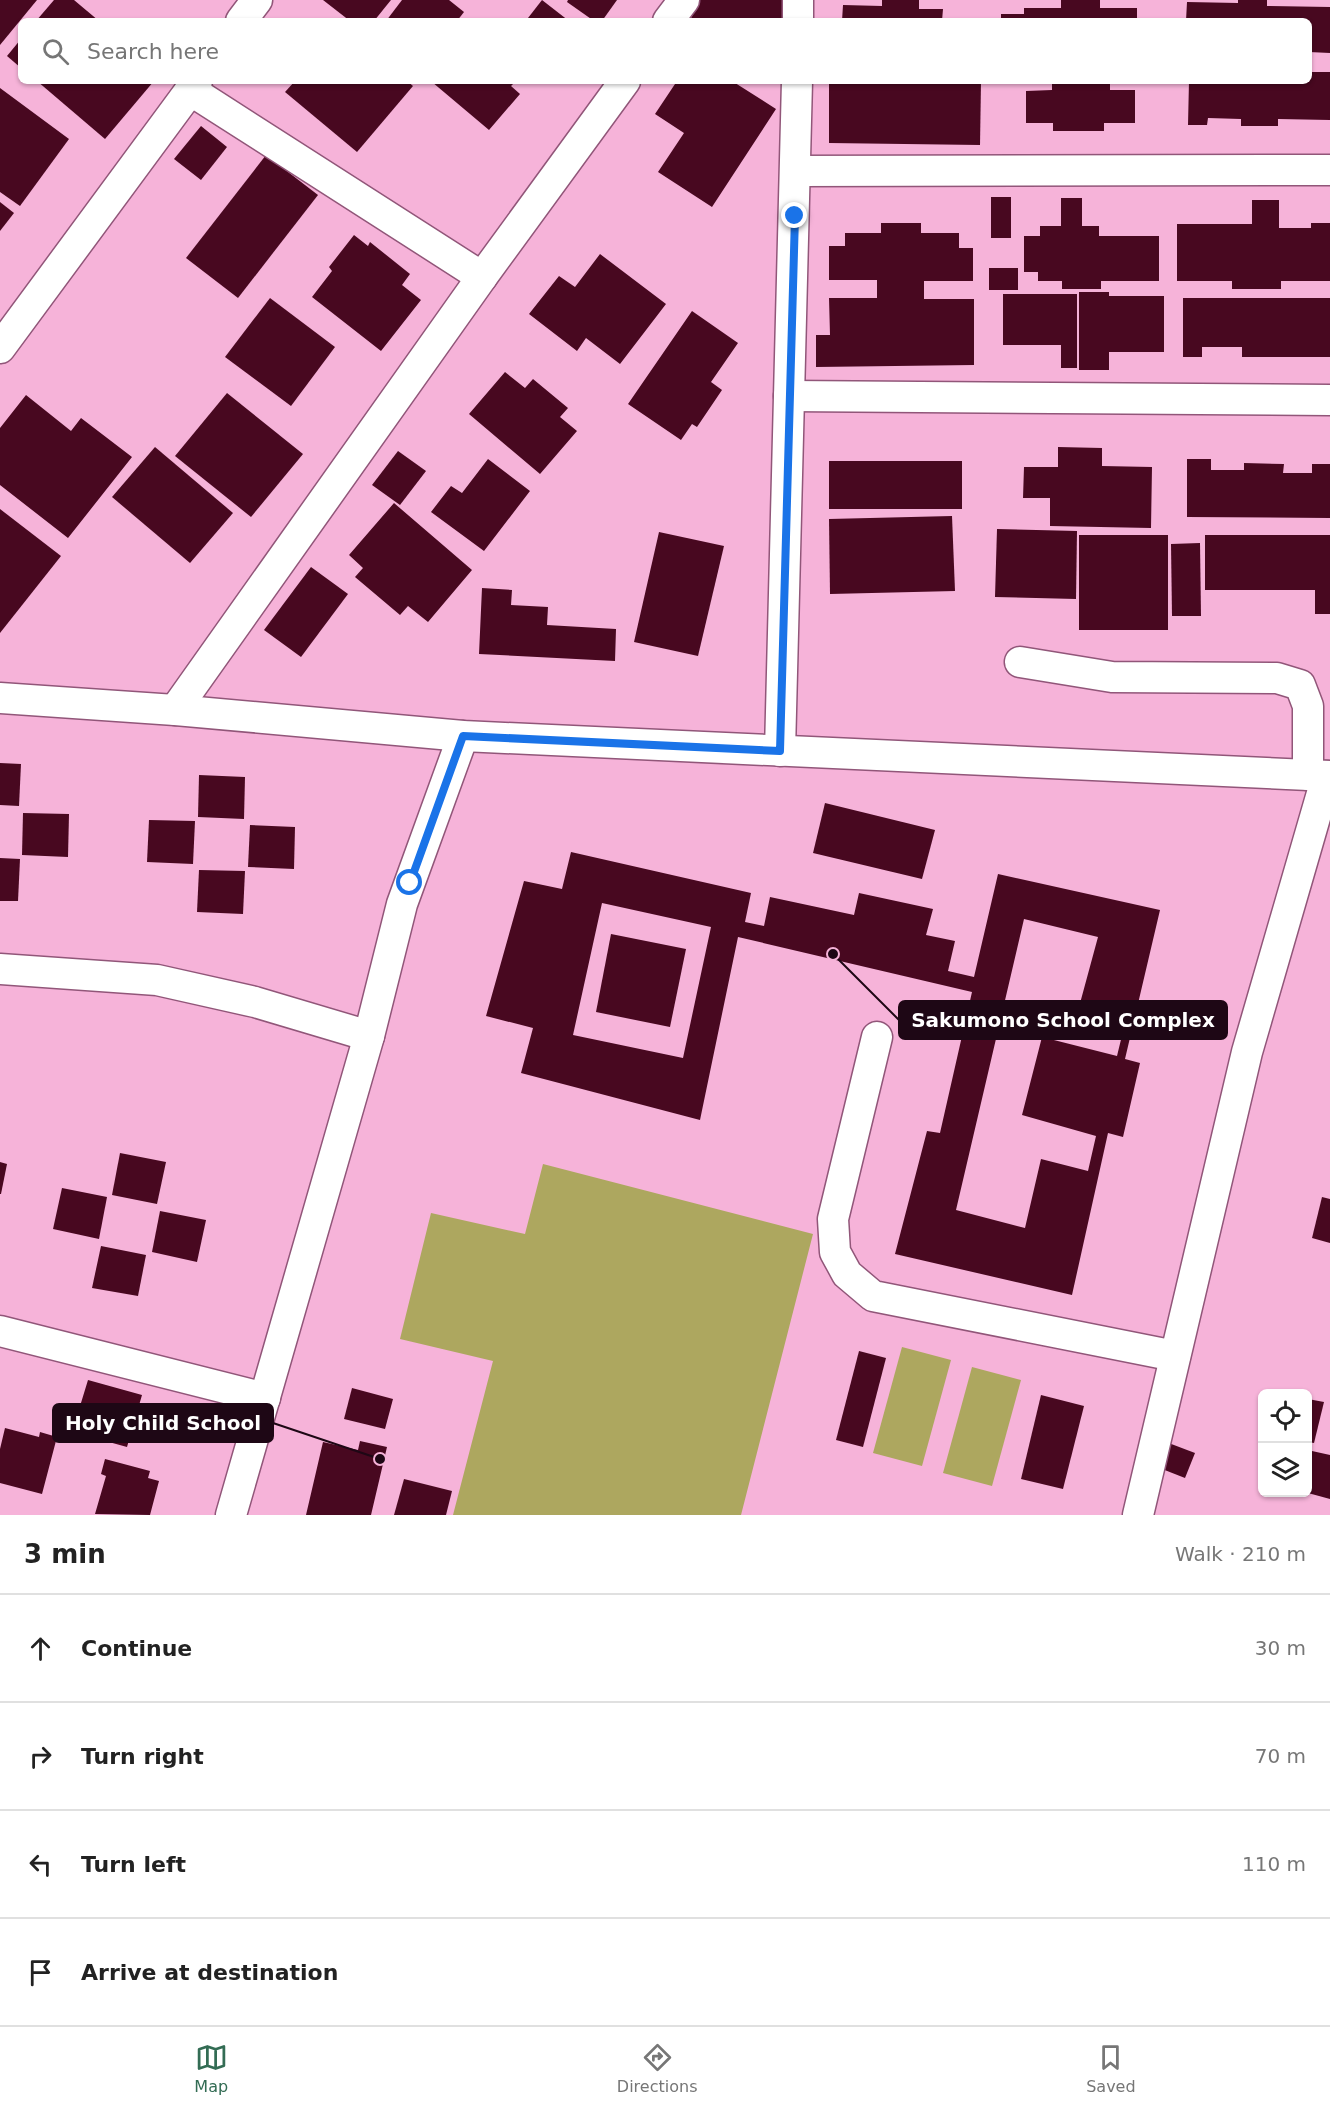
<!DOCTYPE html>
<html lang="en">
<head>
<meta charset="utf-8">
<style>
	body { margin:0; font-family:"DejaVu Sans",sans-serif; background:#f2f2f2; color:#222 }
	.controls { position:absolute; right:18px; bottom:18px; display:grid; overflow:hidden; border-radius:9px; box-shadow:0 2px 4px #0004 }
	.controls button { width:54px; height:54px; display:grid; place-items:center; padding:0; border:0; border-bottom:2px solid #e0e0e0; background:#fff; color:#222; font:30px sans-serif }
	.stop { position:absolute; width:18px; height:18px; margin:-14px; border:4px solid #1a73e8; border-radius:50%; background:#fff }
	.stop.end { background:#1a73e8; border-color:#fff; box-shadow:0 2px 6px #0008 }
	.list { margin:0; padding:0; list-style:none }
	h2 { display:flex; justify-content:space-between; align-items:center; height:78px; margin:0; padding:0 24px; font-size:26px }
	h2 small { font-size:20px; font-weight:400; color:#767676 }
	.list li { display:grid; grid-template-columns:39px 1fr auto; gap:18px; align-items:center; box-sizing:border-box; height:108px; padding:0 24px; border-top:2px solid #e0e0e0 }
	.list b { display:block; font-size:22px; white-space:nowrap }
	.list em { font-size:20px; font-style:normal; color:#767676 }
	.icon { flex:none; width:33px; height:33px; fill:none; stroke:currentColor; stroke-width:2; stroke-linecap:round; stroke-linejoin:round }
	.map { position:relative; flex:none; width:1330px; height:1515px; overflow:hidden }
	.search { position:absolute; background:#fff; box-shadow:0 2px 4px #0004; left:18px; right:18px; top:18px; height:66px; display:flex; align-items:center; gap:15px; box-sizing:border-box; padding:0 21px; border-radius:9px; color:#767676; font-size:22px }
	.sheet { height:510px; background:#fff }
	nav { display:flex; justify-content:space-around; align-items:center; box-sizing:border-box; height:84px; border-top:2px solid #e0e0e0; background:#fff; font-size:16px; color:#767676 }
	nav a { display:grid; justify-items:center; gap:3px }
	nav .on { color:#336c54 }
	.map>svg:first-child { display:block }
	.green { fill:#ada75f }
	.building { fill:#480820; fill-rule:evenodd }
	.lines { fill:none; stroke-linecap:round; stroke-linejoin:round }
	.minor-casing { stroke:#915679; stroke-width:33 }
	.minor { stroke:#fff; stroke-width:30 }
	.route { stroke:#1a73e8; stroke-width:8 }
	.leader { fill:none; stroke:#1e0715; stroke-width:2 }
	.callout-dot { fill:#1e0715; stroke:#f6b3d9; stroke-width:2 }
	.callout { fill:#1e0715; stroke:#1e0715; stroke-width:2 }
	.callout-label { font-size:20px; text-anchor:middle; font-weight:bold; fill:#fff }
</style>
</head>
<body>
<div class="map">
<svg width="1330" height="1515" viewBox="0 0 1330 1515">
	<rect width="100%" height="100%" fill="#f6b3d9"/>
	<!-- green -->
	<g class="green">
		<polygon points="543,1164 813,1234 741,1515 453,1515 493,1361 400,1339 431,1213 525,1234"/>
		<polygon points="902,1347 951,1360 922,1466 873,1453"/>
		<polygon points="972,1367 1021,1380 992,1486 943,1473"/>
	</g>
	<!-- building -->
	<g class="building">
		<polygon points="0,0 37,0 0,45"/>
		<polygon points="54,0 74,0 99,21 36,21"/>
		<polygon points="323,0 391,0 374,21 350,21"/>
		<polygon points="402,0 449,0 464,12 457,21 386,21"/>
		<polygon points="542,0 569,21 531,21 528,18"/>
		<polygon points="568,0 617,0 602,21 594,21 567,2"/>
		<polygon points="698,0 783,0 795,4 788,21 690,21"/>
		<polygon points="882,0 919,0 919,9 943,9 942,21 842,21 843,5 882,6"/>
		<polygon points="1061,0 1100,0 1100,8 1137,8 1137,21 1001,21 1001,14 1024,14 1024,8 1061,8"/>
		<polygon points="1238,0 1267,0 1267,6 1330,7 1330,53 1309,52 1309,21 1186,21 1187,2 1238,3"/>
		<polygon points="21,39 21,68 7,56"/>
		<polygon points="1309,72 1330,72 1330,120 1278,119 1278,126 1241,126 1241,119 1208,118 1207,125 1188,125 1189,81 1309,81"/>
		<polygon points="37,81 154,81 105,139"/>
		<polygon points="295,81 407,81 413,86 357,152 285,92"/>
		<polygon points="433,81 516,81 511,86 520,94 489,130 432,82"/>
		<polygon points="677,81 732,81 776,109 712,207 658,172 684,133 655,114"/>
		<polygon points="829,81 981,81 980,145 829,143"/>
		<polygon points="1052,81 1110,81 1110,90 1135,90 1135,123 1104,123 1104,131 1053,131 1053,123 1026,123 1026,91 1052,90"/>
		<polygon points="0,88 69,139 20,206 0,192"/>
		<polygon points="201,126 227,147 201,180 174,159"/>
		<polygon points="266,155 318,195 238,298 186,258"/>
		<rect x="991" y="197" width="20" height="41"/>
		<polygon points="1061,198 1082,198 1082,226 1099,226 1099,236 1159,236 1159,281 1101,281 1101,289 1062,289 1062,281 1038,281 1038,272 1024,272 1024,236 1040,236 1040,226 1061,226"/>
		<polygon points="1252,200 1279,200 1279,228 1311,228 1311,223 1330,223 1330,281 1281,281 1281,289 1232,289 1232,281 1177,281 1177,224 1252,224"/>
		<polygon points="0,202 14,213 0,231"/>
		<polygon points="881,223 921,223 921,233 959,233 959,248 973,248 973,281 924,281 924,299 974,299 974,365 816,367 816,335 830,335 829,298 877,298 877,280 829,280 829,246 845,246 845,233 881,233"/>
		<polygon points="354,235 368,246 370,242 410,274 402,285 421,300 381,351 312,297 332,271 329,267"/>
		<polygon points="600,254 666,304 620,364 586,338 577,351 529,314 559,276 575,287"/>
		<rect x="989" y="268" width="29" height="22"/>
		<polygon points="1079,292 1109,292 1109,296 1164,296 1164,352 1109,352 1109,370 1079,370"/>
		<polygon points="1003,294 1077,294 1077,368 1061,368 1061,345 1003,345"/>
		<polygon points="270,298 335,347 291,406 225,357"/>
		<polygon points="1183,298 1330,298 1330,357 1242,357 1242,347 1202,347 1202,357 1183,357"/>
		<polygon points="692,311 738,343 711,382 722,390 697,427 692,424 681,440 628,404"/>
		<polygon points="505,372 525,388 533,379 568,408 560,417 577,431 540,474 469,414"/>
		<polygon points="227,393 303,454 251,517 175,456"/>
		<polygon points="26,395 71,431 81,418 132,457 68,538 0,485 0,428"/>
		<polygon points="155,447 233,513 190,563 112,497"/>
		<polygon points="1058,447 1102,448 1102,466 1152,467 1151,528 1050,526 1050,498 1023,498 1024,467 1058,467"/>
		<polygon points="398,451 426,471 400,505 372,485"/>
		<polygon points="488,459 530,491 484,551 431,512 451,486 462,493"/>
		<polygon points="1187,459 1211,459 1211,470 1244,470 1244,463 1284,464 1283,473 1312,473 1312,464 1330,464 1330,518 1187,517"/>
		<rect x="829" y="461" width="133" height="48"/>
		<polygon points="394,503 472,570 428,622 408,606 400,615 355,577 363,568 349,555"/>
		<polygon points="0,509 61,556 0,633"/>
		<polygon points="952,516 955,591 830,594 829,519"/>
		<polygon points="997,529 1077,531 1076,599 995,597"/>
		<polygon points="659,532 724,546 698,656 634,642"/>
		<rect x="1079" y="535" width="89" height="95"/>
		<polygon points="1205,535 1330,535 1330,614 1315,614 1315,590 1205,590"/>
		<polygon points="1200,543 1201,616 1172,616 1171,544"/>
		<polygon points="311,567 348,594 301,657 264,630"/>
		<polygon points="482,588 512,590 511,605 548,607 547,625 616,629 615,661 479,654"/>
		<polygon points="0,763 21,764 19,806 0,805"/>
		<polygon points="199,775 245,777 244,819 198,817"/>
		<polygon points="825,803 935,830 922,879 813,853"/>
		<polygon points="23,813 69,814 68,857 22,855"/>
		<polygon points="149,820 195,821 193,864 147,862"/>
		<polygon points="250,825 295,827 294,869 248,867"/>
		<path d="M571,852l180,41 -6,29 19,4 6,-29 84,18 5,-22 74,16 -7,26 29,6 -7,30 26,6 24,-103 162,36 -35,149 15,4 -17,74 -15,-4 -36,162 -177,-41 32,-123 13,2 32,-141 -234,-55 -38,183 -179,-47 12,-45 -47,-12 38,-135 38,8zM602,903l109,24 -28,131 -110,-23zM1024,919l74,18 -19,70 47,12 -9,37 -75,-19 -20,78 74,21 -8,35 -47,-12 -16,69 -69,-18z"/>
		<polygon points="0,858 20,859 18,901 0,901"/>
		<polygon points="199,870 245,871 243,914 197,912"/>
		<polygon points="611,934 686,949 670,1027 596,1012"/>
		<polygon points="120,1153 166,1162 157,1204 112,1195"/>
		<polygon points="0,1162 7,1164 1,1194 0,1194"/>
		<polygon points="62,1188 107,1197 99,1239 53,1229"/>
		<polygon points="1322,1197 1330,1199 1330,1243 1312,1238"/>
		<polygon points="160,1211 206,1220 197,1262 152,1252"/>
		<polygon points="101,1246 146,1255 138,1296 92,1288"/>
		<polygon points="859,1351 886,1358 863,1447 836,1440"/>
		<polygon points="88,1380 142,1395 127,1447 69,1431 74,1415 77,1416"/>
		<polygon points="352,1388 393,1399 385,1429 344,1419"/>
		<polygon points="1041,1395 1084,1406 1063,1489 1021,1479"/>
		<polygon points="1308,1399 1324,1402 1314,1443 1308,1442"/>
		<polygon points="5,1428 39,1437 40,1432 57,1437 42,1494 0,1483 0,1449"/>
		<polygon points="360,1441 387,1447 371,1515 306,1515 323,1442 358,1450"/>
		<polygon points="1166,1442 1195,1453 1185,1478 1157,1467"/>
		<polygon points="1312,1451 1330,1455 1330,1499 1308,1493 1308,1468"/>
		<polygon points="105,1459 150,1471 148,1478 159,1481 150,1515 95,1514 106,1476 101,1474"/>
		<polygon points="404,1479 452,1491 446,1515 394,1515"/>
	</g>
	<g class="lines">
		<!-- minor casing -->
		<g class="minor-casing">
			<g id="minor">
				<polyline points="241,21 257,0"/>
				<polyline points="668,21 684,0"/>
				<polyline points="798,21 798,0"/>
				<polyline points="190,90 482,277 625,81"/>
				<polyline points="796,171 1330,170"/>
				<polyline points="0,348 197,81"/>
				<polyline points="789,396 1330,400"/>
				<polyline points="1020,662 1112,677 1277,678 1300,685 1308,706 1308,775"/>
				<polyline points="0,698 175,710 463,736 1330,776"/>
				<polyline points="175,710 482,277"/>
				<polyline points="780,751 797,81"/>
				<polyline points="0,969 157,980 255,1002 369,1036"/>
				<polyline points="877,1037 833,1219 835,1252 847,1274 873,1296 1175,1356"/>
				<polyline points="0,1331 265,1398"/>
				<polyline points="231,1515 369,1036 402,904 463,736"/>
				<polyline points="1138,1515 1247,1052 1327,776"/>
			</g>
		</g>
		<!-- minor -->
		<use href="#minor" class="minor"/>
	</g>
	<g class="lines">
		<!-- route -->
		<polyline class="route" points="410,883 463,736 780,751 795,216"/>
	</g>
	<!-- callouts -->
	<path class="leader" d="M833 954L899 1020M380 1459L273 1423"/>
	<g class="callout-dot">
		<circle cx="833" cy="954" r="6"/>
		<circle cx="380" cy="1459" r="6"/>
	</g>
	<g class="callout">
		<rect x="899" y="1001" width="328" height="38" rx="6"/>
		<rect x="53" y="1404" width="220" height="38" rx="6"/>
	</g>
	<g class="callout-label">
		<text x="1063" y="1027">Sakumono School Complex</text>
		<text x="163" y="1430">Holy Child School</text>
	</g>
</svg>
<div class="controls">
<button><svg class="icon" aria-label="locate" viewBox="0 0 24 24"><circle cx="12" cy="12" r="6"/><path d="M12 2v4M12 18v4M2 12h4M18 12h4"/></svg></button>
<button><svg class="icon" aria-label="layers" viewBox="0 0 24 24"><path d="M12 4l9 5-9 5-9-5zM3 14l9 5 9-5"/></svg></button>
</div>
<div class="stop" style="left:410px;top:883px"></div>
<div class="stop end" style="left:795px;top:216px"></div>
<div class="search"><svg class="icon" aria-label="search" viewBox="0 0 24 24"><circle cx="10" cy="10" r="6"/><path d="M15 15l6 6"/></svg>Search here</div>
</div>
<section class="sheet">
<h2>3 min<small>Walk · 210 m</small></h2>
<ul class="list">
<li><svg class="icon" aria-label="ahead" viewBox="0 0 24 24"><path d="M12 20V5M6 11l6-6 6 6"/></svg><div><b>Continue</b></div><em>30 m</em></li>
<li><svg class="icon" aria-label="right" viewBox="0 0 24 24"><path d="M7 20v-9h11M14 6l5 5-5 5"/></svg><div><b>Turn right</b></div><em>70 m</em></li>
<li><svg class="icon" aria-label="left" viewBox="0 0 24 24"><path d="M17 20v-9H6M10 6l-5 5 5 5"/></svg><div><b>Turn left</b></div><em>110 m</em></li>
<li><svg class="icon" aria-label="arrive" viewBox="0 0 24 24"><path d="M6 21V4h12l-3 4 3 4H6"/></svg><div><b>Arrive at destination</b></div></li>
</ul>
</section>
<nav>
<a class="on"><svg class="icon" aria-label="map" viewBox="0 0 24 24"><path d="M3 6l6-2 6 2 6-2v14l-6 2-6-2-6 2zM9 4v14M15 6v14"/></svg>Map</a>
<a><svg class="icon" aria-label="directions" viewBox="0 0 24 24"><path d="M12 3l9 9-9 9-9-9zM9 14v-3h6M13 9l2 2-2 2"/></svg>Directions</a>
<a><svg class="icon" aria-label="saved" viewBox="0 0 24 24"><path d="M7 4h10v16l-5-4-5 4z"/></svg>Saved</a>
</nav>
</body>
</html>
